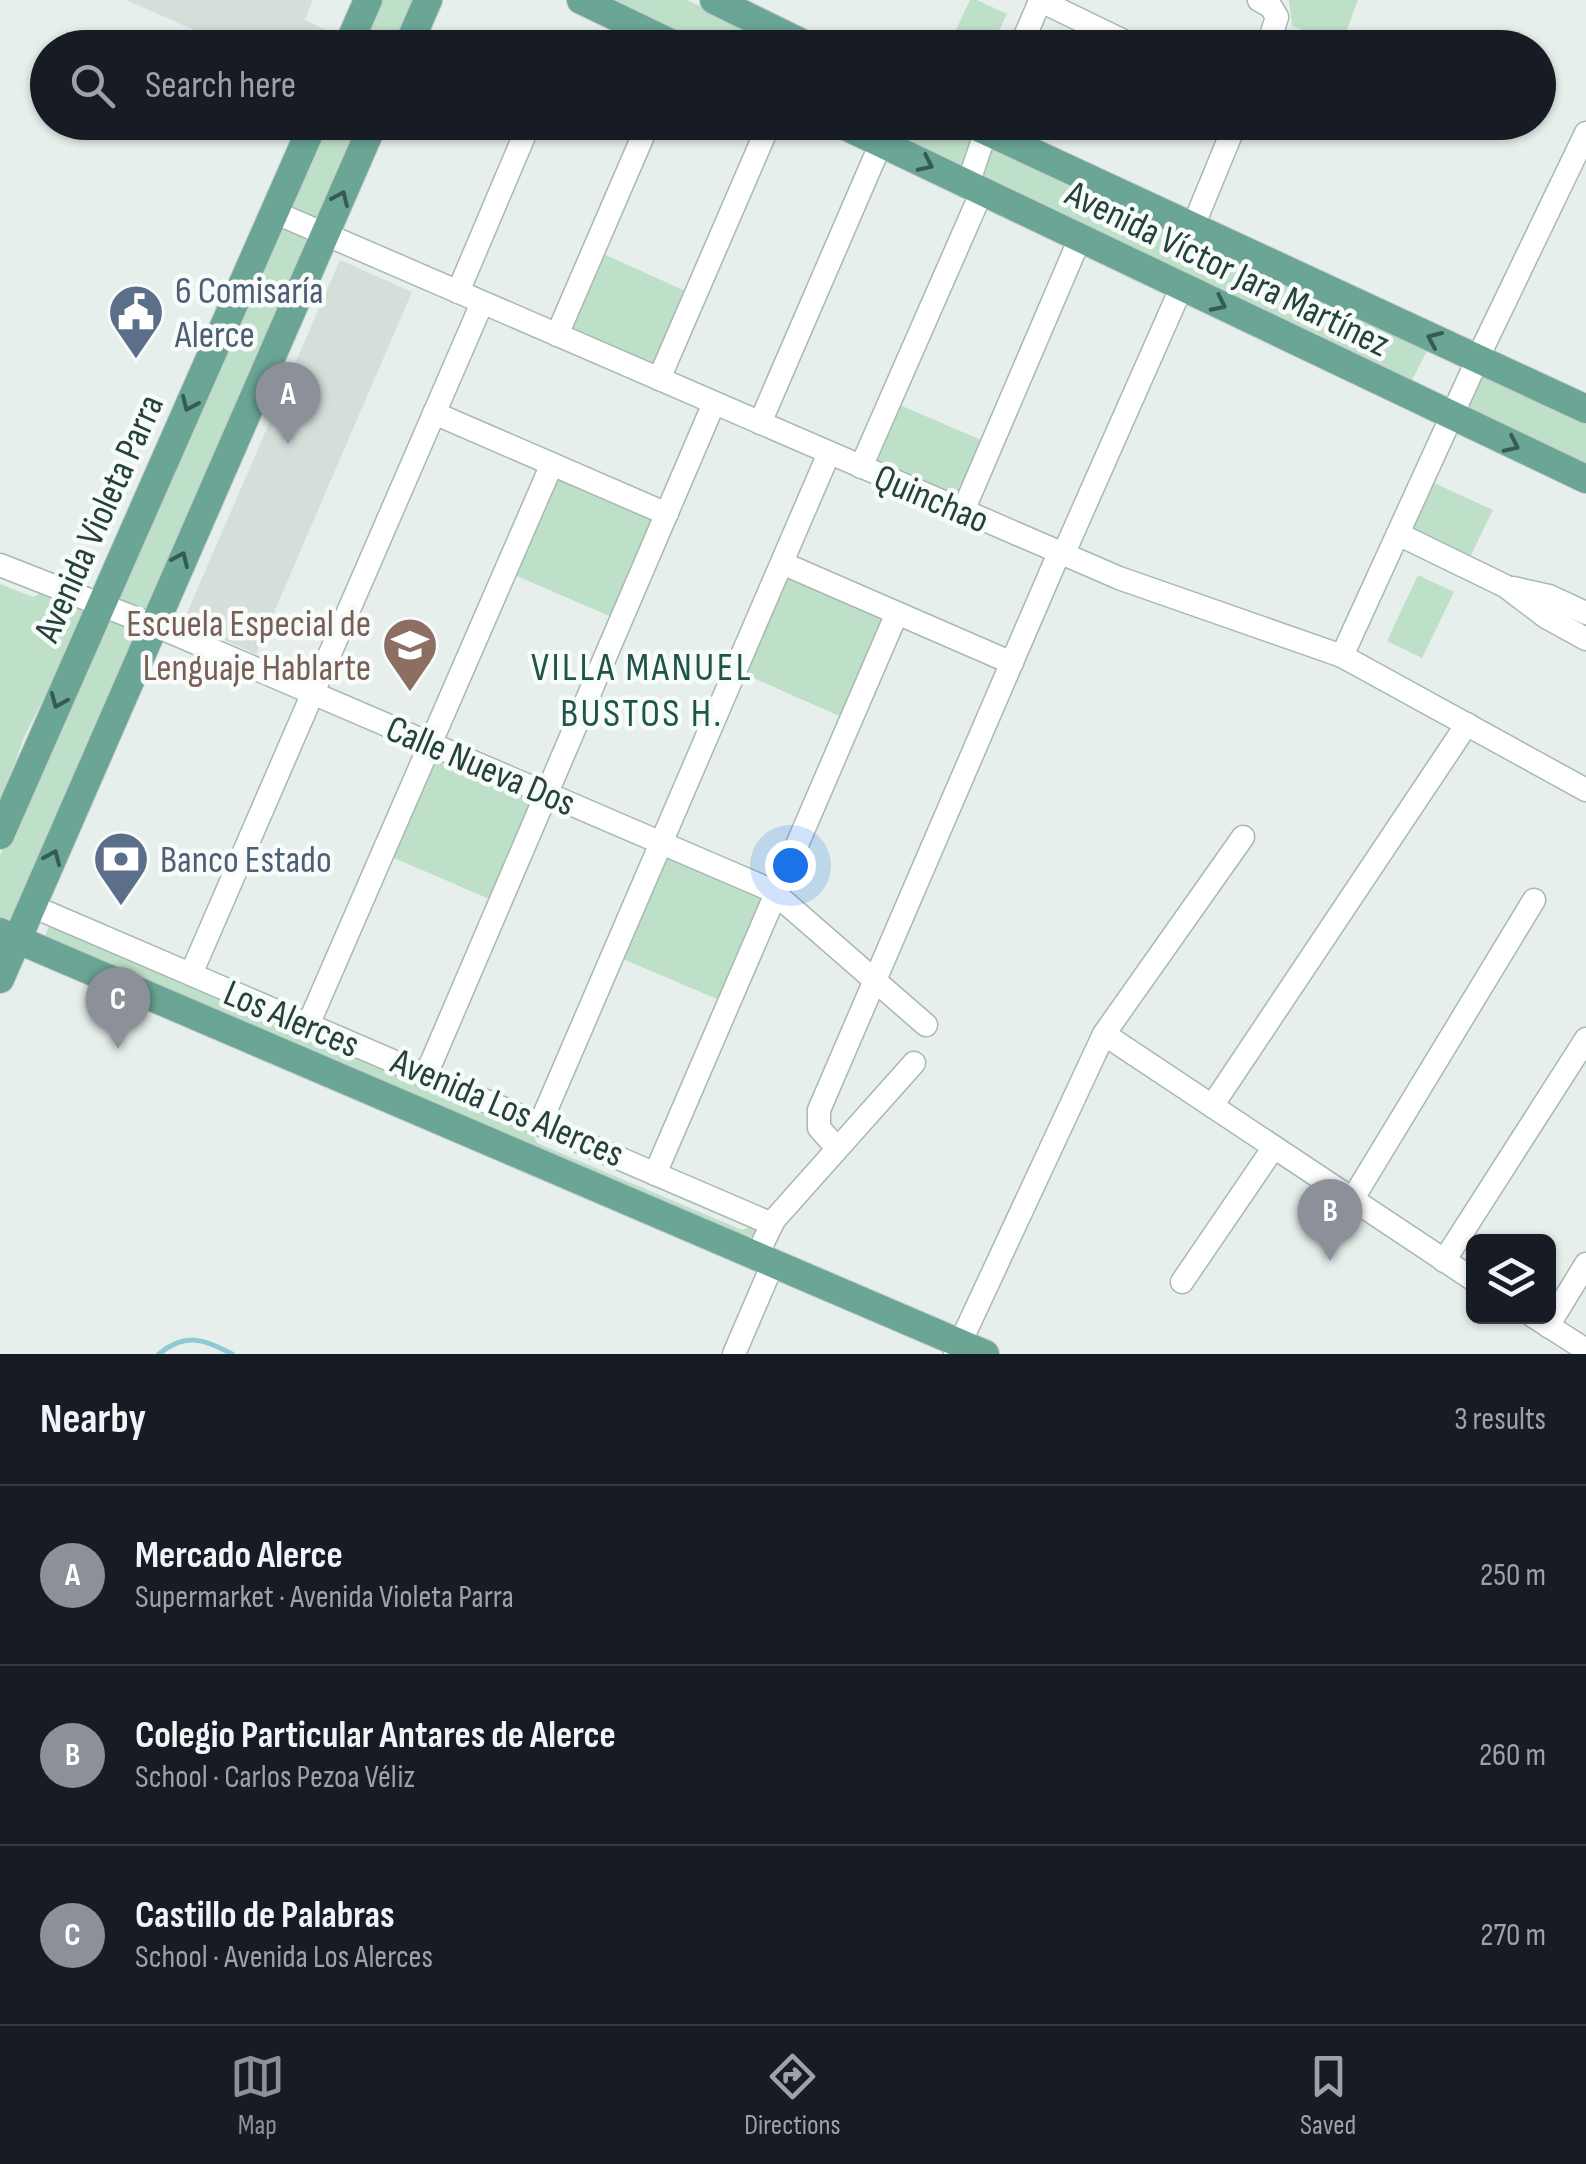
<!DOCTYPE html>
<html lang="en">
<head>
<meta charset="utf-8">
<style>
	body { margin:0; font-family:"Sofia Sans Condensed",sans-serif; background:#20242c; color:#f1f3f6 }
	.controls { position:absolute; right:30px; bottom:30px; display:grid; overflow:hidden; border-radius:15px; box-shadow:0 2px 8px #0004 }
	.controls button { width:90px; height:90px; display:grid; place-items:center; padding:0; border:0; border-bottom:2px solid #363941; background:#171b24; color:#f1f3f6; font:50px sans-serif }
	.you { position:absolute; left:790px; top:865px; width:35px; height:35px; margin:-25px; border:8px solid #fff; border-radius:50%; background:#1a73e8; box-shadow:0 0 0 15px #1a73e833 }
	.badge { display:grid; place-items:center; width:65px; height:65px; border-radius:50%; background:#8c9099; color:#fff; font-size:32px; font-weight:700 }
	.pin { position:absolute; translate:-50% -82px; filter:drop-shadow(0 2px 5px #0008) }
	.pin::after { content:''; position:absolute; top:52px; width:35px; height:30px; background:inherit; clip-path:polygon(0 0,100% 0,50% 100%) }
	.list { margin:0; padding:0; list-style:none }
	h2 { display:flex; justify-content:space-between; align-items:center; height:130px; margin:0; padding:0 40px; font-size:42px }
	h2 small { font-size:32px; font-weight:400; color:#9ea1a6 }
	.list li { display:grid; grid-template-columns:65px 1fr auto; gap:30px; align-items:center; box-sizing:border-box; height:180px; padding:0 40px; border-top:2px solid #363941 }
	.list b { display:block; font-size:38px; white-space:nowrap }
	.list p { margin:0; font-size:32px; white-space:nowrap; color:#9ea1a6 }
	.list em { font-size:32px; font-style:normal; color:#9ea1a6 }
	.icon { flex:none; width:55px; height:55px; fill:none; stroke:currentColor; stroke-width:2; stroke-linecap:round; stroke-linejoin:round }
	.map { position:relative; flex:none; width:1586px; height:1354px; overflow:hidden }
	.search { position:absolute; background:#171b24; box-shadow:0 2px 8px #0004; left:30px; right:30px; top:30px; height:110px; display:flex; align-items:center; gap:25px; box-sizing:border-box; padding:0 35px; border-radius:55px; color:#9ea1a6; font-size:38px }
	.sheet { height:670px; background:#171b24 }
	nav { display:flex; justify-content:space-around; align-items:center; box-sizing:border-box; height:140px; border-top:2px solid #363941; background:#171b24; font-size:28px; color:#9ea1a6 }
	nav a { display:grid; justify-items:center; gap:5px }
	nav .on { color:#8c9099 }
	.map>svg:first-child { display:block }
	.built { fill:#d4dfda }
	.green { fill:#bfe0c8 }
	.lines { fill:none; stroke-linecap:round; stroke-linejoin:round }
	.stream { stroke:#8ec9d4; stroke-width:5 }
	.minor-casing { stroke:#a8b8b2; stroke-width:25 }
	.major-casing { stroke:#c2cac8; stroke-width:30 }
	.minor { stroke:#fff; stroke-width:22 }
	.major { stroke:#6aa596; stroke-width:28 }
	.oneway { stroke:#365b51 }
	.labels { text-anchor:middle; stroke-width:9; stroke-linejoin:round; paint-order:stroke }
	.street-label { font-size:38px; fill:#24423a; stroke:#f7fbf9 }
	.service-label { font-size:38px; fill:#4e5e75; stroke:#f7fbf9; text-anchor:start }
	.education-label { font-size:38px; fill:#785e54; stroke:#f7fbf9; text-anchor:end }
	.neighbourhood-label { font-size:40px; letter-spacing:2.5px; fill:#1f5548; stroke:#f7fbf9 }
</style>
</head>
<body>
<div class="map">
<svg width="1586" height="1354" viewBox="0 0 1586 1354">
	<rect width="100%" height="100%" fill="#e6efeb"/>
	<!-- built -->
	<g class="built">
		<polygon points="126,0 313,0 305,20 328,31 320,47 233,47"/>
		<polygon points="340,260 412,292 256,654 183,622"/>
	</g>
	<!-- green -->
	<g class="green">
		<polygon points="379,0 419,0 398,47 358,48"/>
		<polygon points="603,0 687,0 787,47 703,47"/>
		<polygon points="970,0 977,0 1007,14 991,47 948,47"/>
		<polygon points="1289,0 1358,0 1341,45 1292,26"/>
		<polygon points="324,123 364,123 322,217 316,219 289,206"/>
		<polygon points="861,123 944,123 976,138 965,170"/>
		<polygon points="993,148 1428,349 1410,384 983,180 982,174"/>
		<polygon points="280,227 310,239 150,610 143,613 116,601"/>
		<polygon points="597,251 690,293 656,367 570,331"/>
		<polygon points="1484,373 1586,419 1586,469 1468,408 1476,384"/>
		<polygon points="893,402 988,443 962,499 873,462"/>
		<polygon points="555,473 655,516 614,618 510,573"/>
		<polygon points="1434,483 1493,510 1468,561 1416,536 1412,528"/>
		<polygon points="785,574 885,614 846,719 740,672"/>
		<polygon points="1418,575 1454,592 1422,658 1387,641"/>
		<polygon points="0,584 33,597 42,593 78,606 85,612 83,622 24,737 0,806"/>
		<polygon points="105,618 138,633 12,922 0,921 0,855"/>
		<polygon points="438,756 530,796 533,802 494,901 387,855 427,762"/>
		<polygon points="662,855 766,899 724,1002 616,956"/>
		<polygon points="49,926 531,1130 537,1143 742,1230 750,1227 757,1231 749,1239 44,938"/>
	</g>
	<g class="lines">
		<!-- stream -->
		<path class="stream" d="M159,1354c26,-22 45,-15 73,0"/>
		<!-- minor casing -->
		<g class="minor-casing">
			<g id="minor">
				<polyline points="1039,0 1138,48"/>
				<polyline points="1259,0 1271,7 1277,17 1267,48"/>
				<polyline points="1020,48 1040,1"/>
				<polyline points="968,184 989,122"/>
				<polyline points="274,212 1119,578 1342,656 1586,790"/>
				<polyline points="1192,229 1236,122"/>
				<polyline points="458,292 530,122"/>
				<polyline points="557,335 649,122"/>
				<polyline points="659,379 770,122"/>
				<polyline points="434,413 667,514"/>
				<polyline points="760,423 881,143"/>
				<polyline points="861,467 982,191"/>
				<polyline points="963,511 1080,238"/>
				<polyline points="1398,534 1505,586 1546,617 1586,639"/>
				<polyline points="1063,555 1182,286"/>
				<polyline points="782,563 1012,663"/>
				<polyline points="0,565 168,631 771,890 926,1025"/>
				<polyline points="1513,588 1549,596 1586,613"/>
				<polyline points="1342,656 1485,343 1586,133"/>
				<polyline points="32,906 772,1224"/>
				<polyline points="191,974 482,303"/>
				<polyline points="308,1025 552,464"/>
				<polyline points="1104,1034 1474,1280"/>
				<polyline points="426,1075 714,403"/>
				<polyline points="1212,1106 1467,724"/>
				<polyline points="540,1124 829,453"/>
				<polyline points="837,1148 819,1128 819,1110 1059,553"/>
				<polyline points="655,1174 897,613"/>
				<polyline points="1352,1200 1534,900"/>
				<polyline points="757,1255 774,1220 914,1063"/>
				<polyline points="1444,1261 1586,1039"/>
				<polyline points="1182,1282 1274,1147"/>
				<polyline points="1533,1316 1586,1350"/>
				<polyline points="1548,1326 1586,1264"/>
				<polyline points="734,1354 774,1261"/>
				<polyline points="955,1354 1104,1034 1243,837"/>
			</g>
		</g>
		<!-- major casing -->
		<g class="major-casing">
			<g id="major">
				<polyline points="581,0 681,48"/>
				<polyline points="714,0 812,48"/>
				<polyline points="347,48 368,0"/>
				<polyline points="407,48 428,0"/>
				<polyline points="837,122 1586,479"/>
				<polyline points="967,122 1586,409"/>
				<polyline points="0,835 314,122"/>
				<polyline points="0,932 985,1354"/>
				<polyline points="0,979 374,122"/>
			</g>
		</g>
		<!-- minor -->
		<use href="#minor" class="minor"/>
		<!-- major -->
		<use href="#major" class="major"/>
	</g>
	<!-- one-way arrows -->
	<defs><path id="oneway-chevron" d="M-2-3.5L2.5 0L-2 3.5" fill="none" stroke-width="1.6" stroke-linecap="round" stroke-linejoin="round" transform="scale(2.5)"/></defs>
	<g class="oneway">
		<use href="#oneway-chevron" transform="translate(926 164) rotate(25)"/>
		<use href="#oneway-chevron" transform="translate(341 198) rotate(-66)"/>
		<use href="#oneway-chevron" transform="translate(1219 304) rotate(26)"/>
		<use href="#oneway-chevron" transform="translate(1434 339) rotate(-156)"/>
		<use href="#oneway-chevron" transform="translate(189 404) rotate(114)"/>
		<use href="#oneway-chevron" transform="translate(1512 445) rotate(25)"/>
		<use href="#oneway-chevron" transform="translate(181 559) rotate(-66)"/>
		<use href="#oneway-chevron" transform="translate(58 701) rotate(113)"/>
		<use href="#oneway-chevron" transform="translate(53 857) rotate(-67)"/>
	</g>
	<!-- icons -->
	<defs>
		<g id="civic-pin" transform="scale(2.875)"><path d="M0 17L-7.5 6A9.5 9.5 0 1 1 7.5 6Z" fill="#5c6f8a" stroke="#f7fbf9"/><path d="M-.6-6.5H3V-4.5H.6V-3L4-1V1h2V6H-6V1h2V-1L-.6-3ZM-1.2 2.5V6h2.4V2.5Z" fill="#fff"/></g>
		<g id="school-pin" transform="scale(2.875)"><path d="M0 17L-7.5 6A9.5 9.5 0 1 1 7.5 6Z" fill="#8d6e63" stroke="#f7fbf9"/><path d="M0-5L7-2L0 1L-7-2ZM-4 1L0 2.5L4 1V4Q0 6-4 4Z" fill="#fff"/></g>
		<g id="bank-pin" transform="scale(2.875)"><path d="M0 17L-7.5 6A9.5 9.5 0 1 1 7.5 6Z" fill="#5c6f8a" stroke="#f7fbf9"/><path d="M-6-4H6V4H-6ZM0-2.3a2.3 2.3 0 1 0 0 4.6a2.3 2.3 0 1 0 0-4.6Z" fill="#fff"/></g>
	</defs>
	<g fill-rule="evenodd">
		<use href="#civic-pin" x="136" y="312"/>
		<use href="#school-pin" x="410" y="645"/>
		<use href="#bank-pin" x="121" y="859"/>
	</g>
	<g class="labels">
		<!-- street labels -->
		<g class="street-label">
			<text transform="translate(1228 268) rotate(26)" y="13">Avenida Víctor Jara Martínez</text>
			<text transform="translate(932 498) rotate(23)" y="13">Quinchao</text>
			<text transform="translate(98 518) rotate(-66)" y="13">Avenida Violeta Parra</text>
			<text transform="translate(481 765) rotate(23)" y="13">Calle Nueva Dos</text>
			<text transform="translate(292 1018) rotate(23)" y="13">Los Alerces</text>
			<text transform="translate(508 1107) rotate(23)" y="13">Avenida Los Alerces</text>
		</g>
		<!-- service labels -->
		<g class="service-label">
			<text x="175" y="303">6 Comisaría<tspan x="175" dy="44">Alerce</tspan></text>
			<text x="160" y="872">Banco Estado</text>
		</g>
		<!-- education labels -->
		<g class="education-label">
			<text x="371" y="636">Escuela Especial de<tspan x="371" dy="44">Lenguaje Hablarte</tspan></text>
		</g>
		<!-- neighbourhood labels -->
		<g class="neighbourhood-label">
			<text x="642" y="680">VILLA MANUEL<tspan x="642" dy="46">BUSTOS H.</tspan></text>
		</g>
	</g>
</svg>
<div class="controls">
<button><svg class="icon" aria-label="layers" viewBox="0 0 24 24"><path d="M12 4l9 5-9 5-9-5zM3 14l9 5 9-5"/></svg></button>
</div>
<div class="you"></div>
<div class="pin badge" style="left:288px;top:444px">A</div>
<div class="pin badge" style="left:1330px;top:1261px">B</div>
<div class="pin badge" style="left:118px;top:1049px">C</div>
<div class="search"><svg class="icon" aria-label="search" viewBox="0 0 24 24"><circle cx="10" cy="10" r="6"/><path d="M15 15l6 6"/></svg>Search here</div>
</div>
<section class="sheet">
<h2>Nearby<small>3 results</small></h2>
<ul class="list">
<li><span class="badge">A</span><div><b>Mercado Alerce</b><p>Supermarket · Avenida Violeta Parra</p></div><em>250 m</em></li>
<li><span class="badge">B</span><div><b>Colegio Particular Antares de Alerce</b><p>School · Carlos Pezoa Véliz</p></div><em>260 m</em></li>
<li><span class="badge">C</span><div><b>Castillo de Palabras</b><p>School · Avenida Los Alerces</p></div><em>270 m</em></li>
</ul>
</section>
<nav>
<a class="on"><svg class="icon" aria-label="map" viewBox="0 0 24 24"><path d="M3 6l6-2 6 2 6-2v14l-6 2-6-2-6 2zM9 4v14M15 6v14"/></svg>Map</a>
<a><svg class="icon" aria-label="directions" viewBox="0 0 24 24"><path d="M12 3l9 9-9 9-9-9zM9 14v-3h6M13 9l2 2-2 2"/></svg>Directions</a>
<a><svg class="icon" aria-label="saved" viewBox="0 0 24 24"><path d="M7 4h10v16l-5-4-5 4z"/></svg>Saved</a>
</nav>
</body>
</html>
